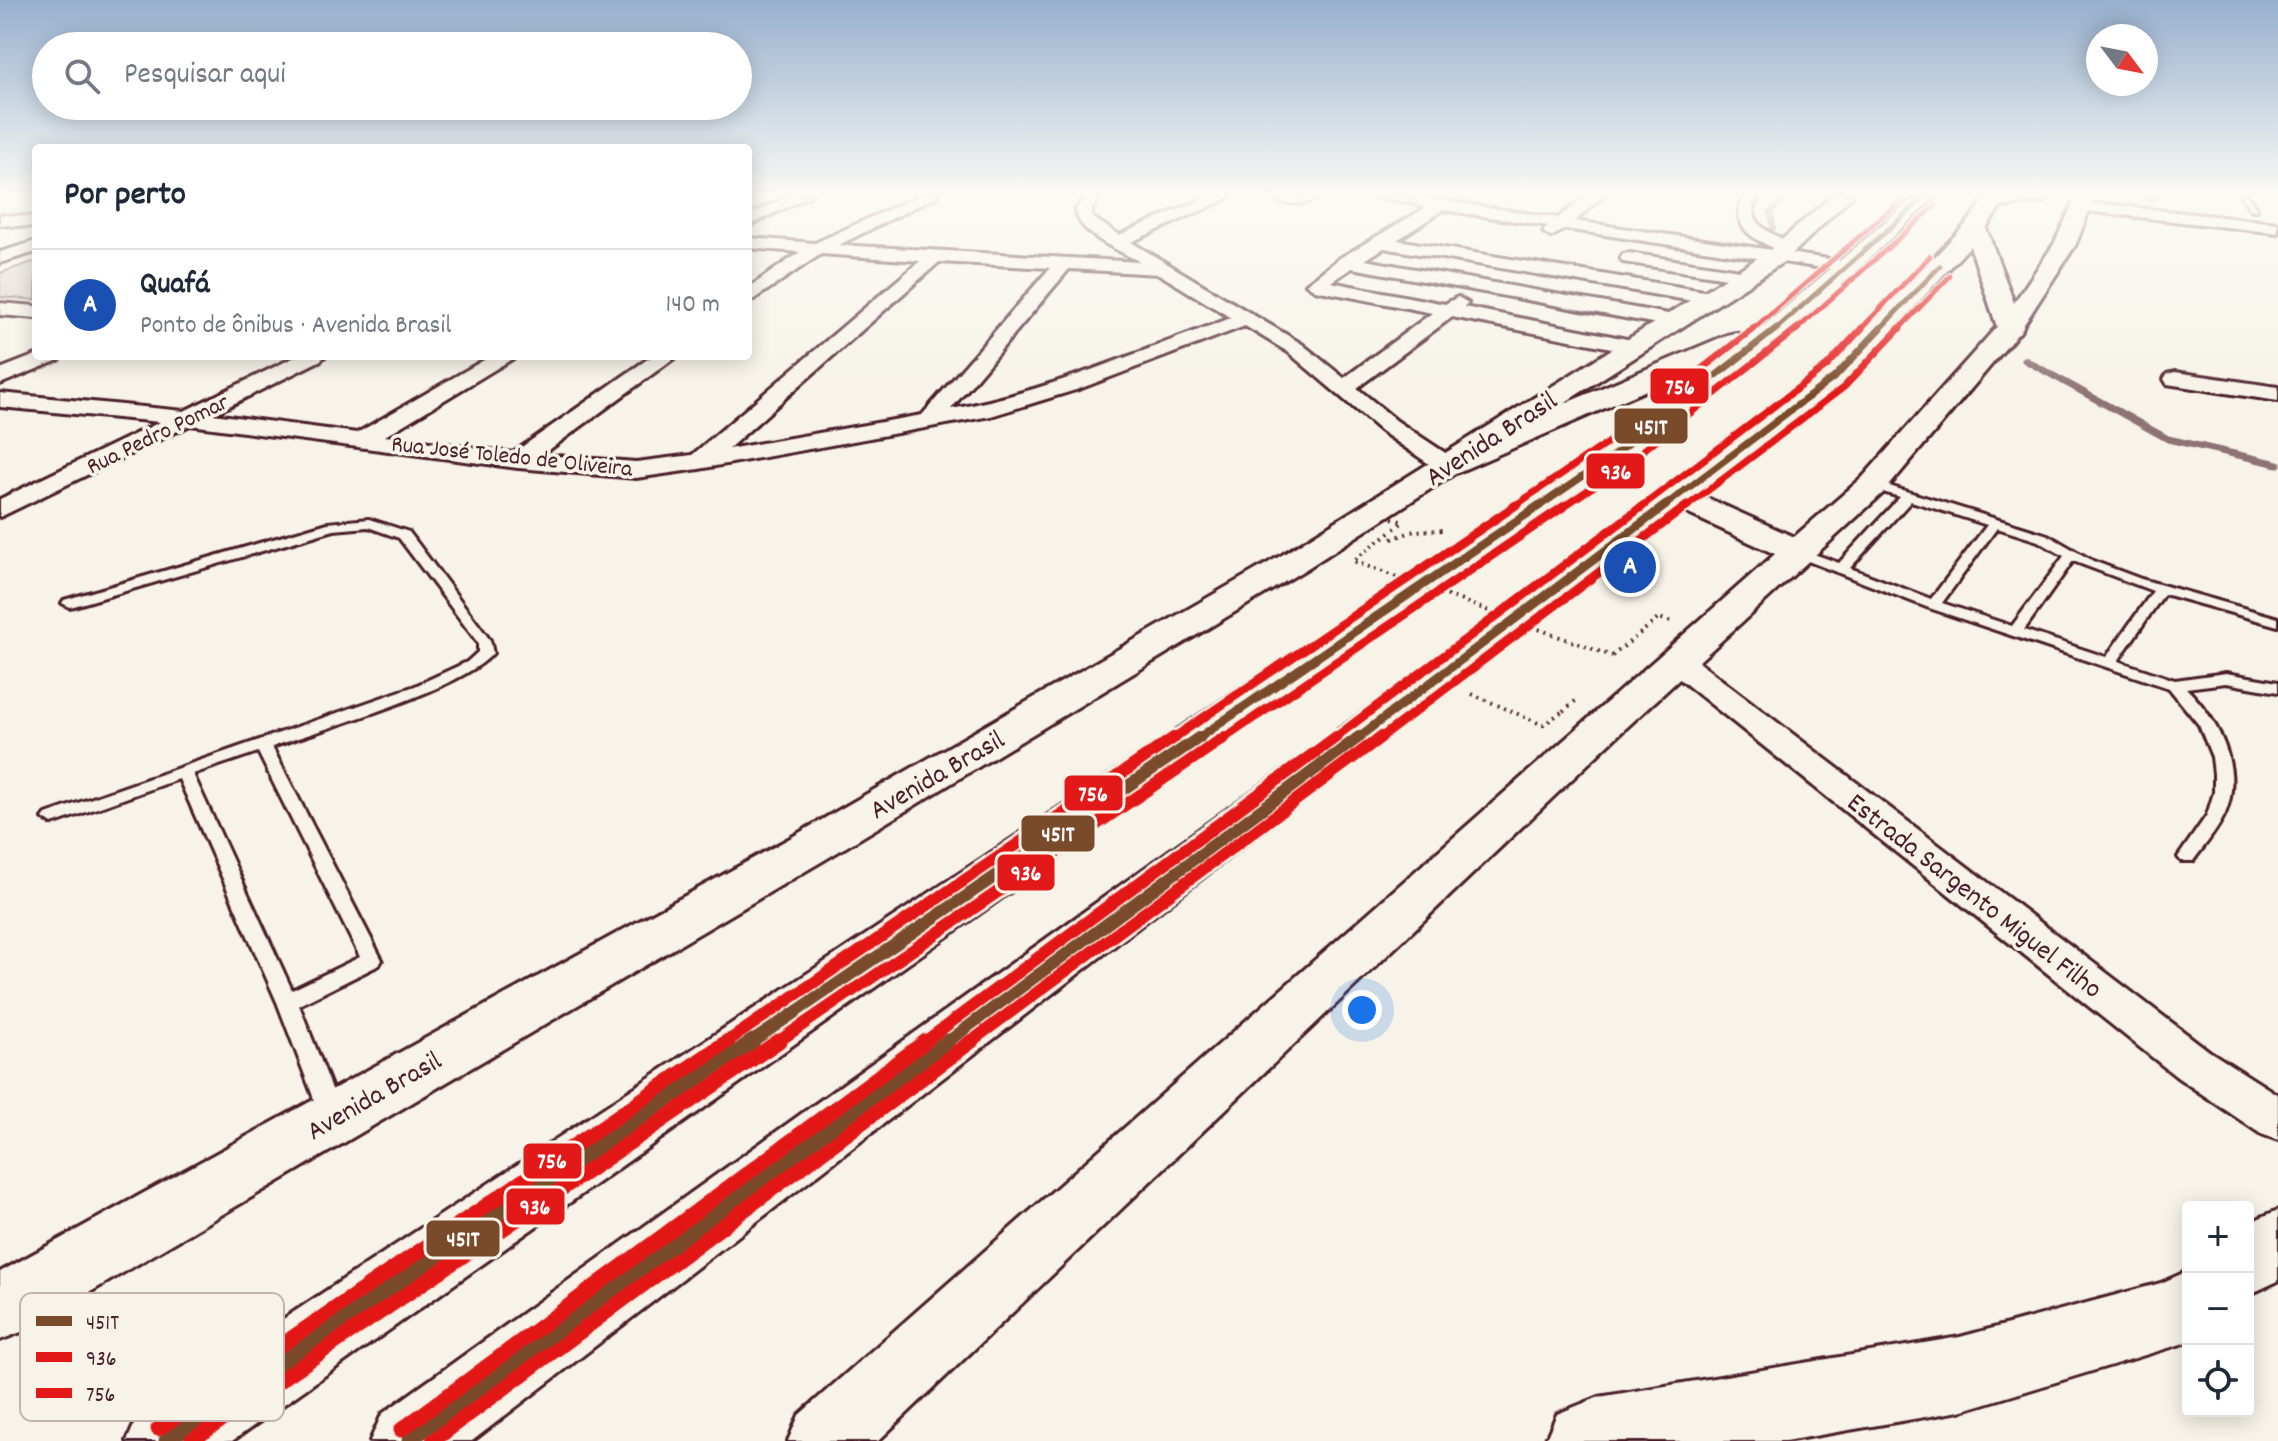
<!DOCTYPE html>
<html lang="pt">
<head>
<meta charset="utf-8">
<style>
	body { margin:0; font-family:Dekko,sans-serif; background:#f2f2f3; color:#1f2937 }
	.controls { position:absolute; right:24px; bottom:24px; display:grid; overflow:hidden; border-radius:8px; box-shadow:0 4px 20px #0003 }
	.controls button { width:72px; height:72px; display:grid; place-items:center; padding:0; border:0; border-bottom:2px solid #e0e1e3; background:#fff; color:#1f2937; font:40px sans-serif }
	.compass { position:absolute; left:2086px; top:24px; width:72px; height:72px; border-radius:50%; background:#fff; box-shadow:0 4px 20px #0003; rotate:122deg }
	.you { position:absolute; left:1362px; top:1010px; width:28px; height:28px; margin:-20px; border:6px solid #fff; border-radius:50%; background:#1a73e8; box-shadow:0 0 0 12px #1a73e833 }
	.badge { display:grid; place-items:center; width:52px; height:52px; border-radius:50%; background:#7c3aed; color:#fff; font-size:26px; font-weight:700 }
	.pin { position:absolute; translate:-50% -50%; border:4px solid #fff; box-shadow:0 2px 8px #0006 }
	.list { margin:0; padding:0; list-style:none }
	h2 { display:flex; justify-content:space-between; align-items:center; height:104px; margin:0; padding:0 32px; font-size:34px }
	h2 small { font-size:26px; font-weight:400; color:#747a83 }
	.list li { display:grid; grid-template-columns:52px 1fr auto; gap:24px; align-items:center; box-sizing:border-box; height:112px; padding:0 32px; border-top:2px solid #e0e1e3 }
	.list b { display:block; font-size:30px; white-space:nowrap }
	.list p { margin:0; font-size:26px; white-space:nowrap; color:#747a83 }
	.list em { font-size:26px; font-style:normal; color:#747a83 }
	.icon { flex:none; width:44px; height:44px; fill:none; stroke:currentColor; stroke-width:2; stroke-linecap:round; stroke-linejoin:round }
	.map { position:relative; flex:none; width:2278px; height:1441px; overflow:hidden }
	.search { position:absolute; background:#fff; box-shadow:0 4px 20px #0003; left:32px; top:32px; width:720px; height:88px; display:flex; align-items:center; gap:20px; box-sizing:border-box; padding:0 28px; border-radius:44px; color:#747a83; font-size:30px }
	.panel { position:absolute; background:#fff; box-shadow:0 4px 20px #0003; left:32px; top:144px; width:720px; height:216px; border-radius:8px }
	.map>svg:first-child { display:block }
	.green { fill:#ded4cc; stroke:#947a7c; stroke-width:2 }
	.lines { fill:none; stroke-linecap:round; stroke-linejoin:round }
	.stream-far1 { stroke:#8e7275; stroke-width:6 }
	.stream { stroke:#8e7275; stroke-width:7 }
	.service-casing { stroke:#4a1f2b; stroke-width:6 }
	.minor-casing { stroke:#4a1f2b; stroke-width:6 }
	.tertiary-casing { stroke:#4a1f2b; stroke-width:6 }
	.secondary-casing { stroke:#4a1f2b; stroke-width:6 }
	.motorway-casing { stroke:#4a1f2b; stroke-width:6 }
	.path { stroke:#4a1f2b; stroke-width:4; stroke-dasharray:2 5; stroke-linecap:butt }
	.service { fill:#f7f3e8; fill-rule:evenodd }
	.minor { fill:#f7f3e8; fill-rule:evenodd }
	.tertiary { fill:#f7f3e8; fill-rule:evenodd }
	.secondary { fill:#f7f3e8; fill-rule:evenodd }
	.motorway { fill:#f7f3e8; fill-rule:evenodd }
	.path-bridge { stroke:#4a1f2b; stroke-width:4; stroke-dasharray:2 5; stroke-linecap:butt }
	.bus-1-far4-casing { stroke:#f7f3e8; stroke-width:8 }
	.bus-1-far3-casing { stroke:#f7f3e8; stroke-width:11 }
	.bus-1-far2-casing { stroke:#f7f3e8; stroke-width:14 }
	.bus-1-far1-casing { stroke:#f7f3e8; stroke-width:18 }
	.bus-1-casing { stroke:#f7f3e8; stroke-width:21 }
	.bus-2-far4-casing { stroke:#f7f3e8; stroke-width:8 }
	.bus-2-far3-casing { stroke:#f7f3e8; stroke-width:11 }
	.bus-2-far2-casing { stroke:#f7f3e8; stroke-width:14 }
	.bus-2-far1-casing { stroke:#f7f3e8; stroke-width:18 }
	.bus-2-casing { stroke:#f7f3e8; stroke-width:21 }
	.bus-3-far4-casing { stroke:#f7f3e8; stroke-width:8 }
	.bus-3-far3-casing { stroke:#f7f3e8; stroke-width:11 }
	.bus-3-far2-casing { stroke:#f7f3e8; stroke-width:14 }
	.bus-3-far1-casing { stroke:#f7f3e8; stroke-width:18 }
	.bus-3-casing { stroke:#f7f3e8; stroke-width:21 }
	.bus-1-far4 { stroke:#7a4b2a; stroke-width:5 }
	.bus-1-far3 { stroke:#7a4b2a; stroke-width:7 }
	.bus-1-far2 { stroke:#7a4b2a; stroke-width:9 }
	.bus-1-far1 { stroke:#7a4b2a; stroke-width:12 }
	.bus-1 { stroke:#7a4b2a; stroke-width:15 }
	.bus-2-far4 { stroke:#e31919; stroke-width:5 }
	.bus-2-far3 { stroke:#e31919; stroke-width:7 }
	.bus-2-far2 { stroke:#e31919; stroke-width:9 }
	.bus-2-far1 { stroke:#e31919; stroke-width:12 }
	.bus-2 { stroke:#e31919; stroke-width:15 }
	.bus-3-far4 { stroke:#e31919; stroke-width:5 }
	.bus-3-far3 { stroke:#e31919; stroke-width:7 }
	.bus-3-far2 { stroke:#e31919; stroke-width:9 }
	.bus-3-far1 { stroke:#e31919; stroke-width:12 }
	.bus-3 { stroke:#e31919; stroke-width:15 }
	.labels { text-anchor:middle; stroke-width:7; stroke-linejoin:round; paint-order:stroke }
	.far-street-label { font-size:24px; fill:#4a1f2b; stroke:#f7f3e8 }
	.street-label { font-size:28px; fill:#4a1f2b; stroke:#f7f3e8 }
	.key { fill:#f7f3e8; stroke:#c3b3af; stroke-width:2 }
	.key-label { font-size:22px; fill:#4a1f2b }
	.line-badge { stroke:#f7f3e8; stroke-width:3 }
	.badge-label { font-size:22px; text-anchor:middle; font-weight:bold; fill:#fff }
</style>
</head>
<body>
<div class="map">
<svg width="2278" height="1441" viewBox="0 0 2278 1441">
	<rect width="100%" height="100%" fill="#f7f3e8"/>
	<filter id="ink" filterUnits="userSpaceOnUse"><feTurbulence type="fractalNoise" baseFrequency=".0125" numOctaves="2"/><feDisplacementMap in="SourceGraphic" scale="16" xChannelSelector="R" yChannelSelector="G"/><feConvolveMatrix kernelMatrix="1 2 1 2 8 2 1 2 1" color-interpolation-filters="sRGB"/></filter>
	<g filter="url(#ink)">
		<!-- green -->
		<polygon class="green" points="36,261 36,300 0,297 0,273"/>
		<g class="lines">
			<!-- stream-far1 -->
			<polyline class="stream-far1" points="1773,228 1771,211 1788,195"/>
			<!-- stream -->
			<polyline class="stream" points="2025,360 2168,439 2278,464"/>
			<!-- service casing -->
			<g class="service-casing">
				<g id="service">
					<path d="M1270,195l36,4 12,-4h9c-14,8 -46,14 -57,0z"/>
					<polygon points="1363,195 1381,195 1419,201 1415,203"/>
					<polygon points="2148,195 2154,195 2156,197 2149,199"/>
					<polygon points="2241,195 2247,195 2257,210 2251,210"/>
					<path d="M1873,481l175,54 45,26 48,18 137,39v8l-114,-32 -46,67 57,19 51,-7 52,9v10l-52,-9 -40,5c32,31 58,81 39,126 -8,17 -21,32 -32,47h-12l-3,-4 29,-42 7,-23v-18l-2,-17 -13,-32 -30,-37 -240,-80 -134,-52 -2,-3 7,-4 39,14 61,-66 -31,-9v-6zM1911,501l76,24 -56,74 -81,-31zM1997,528l41,13 26,15 -52,70 -70,-23zM2073,561l80,30 -47,66 -82,-27z"/>
					<path d="M369,519l40,13 81,108 3,13c-30,36 -171,76 -221,94l110,213 -3,5 -80,40 42,107 -3,7 -8,2 -8,-2 -3,-7 -42,-110 -98,-223 -121,43 -6,2 -9,-6 3,-4 369,-128 52,-24 11,-10v-9l-79,-105 -31,-11 -34,3 -260,76 -5,1 -7,-4 2,-3 264,-77zM258,752l102,205 -68,33 -99,-216z"/>
				</g>
			</g>
			<!-- minor casing -->
			<g class="minor-casing">
				<g id="minor">
					<polygon points="792,195 812,195 748,226 748,215"/>
					<path d="M920,195h19l-100,50 301,17c-19,-11 -64,-28 -64,-53l11,-14h14l-9,14v8l27,18 93,-40h19l-2,3 -98,44 171,102 42,34 88,-65 -117,-23 -9,-6 34,-26 85,-50 -14,-6 8,-5 139,21 30,-23h16l-29,26 204,30c-26,-12 -52,-25 -34,-56h14l-6,13c3,26 26,25 42,40l-7,5 61,9 9,5 -9,5 -284,-43 -14,8 -8,-5 5,-6 -105,-16 -46,30 313,52 10,6 -10,6 -326,-56 -19,12 309,55 10,6 -10,6 -322,-59 -21,14 114,22 13,-7 10,6 -4,4 168,33 10,6 -10,6 -180,-35 -95,71 40,33 59,39 3,5 -3,5h-18l-57,-39 -93,-79 -43,-26 -166,63 -88,27 -292,53 -63,9 -118,-10 -328,-43 -190,92v-18l160,-77 -160,-15v-14l184,18 113,-55h28l-4,4 -108,54 144,19 134,-77h26l-132,80 128,17 139,-97h25l-135,99 94,7 56,-7 228,-194 -99,-7 -73,49v-15l52,-36 -52,-4v-10l67,5zM939,262l111,6 -128,147 -194,34zM1069,269l90,5 72,44c-92,33 -184,74 -280,91z"/>
					<polygon points="2083,202 2278,223 2278,233 2077,210 2075,207"/>
					<polygon points="0,215 36,217 36,227 0,225"/>
					<polygon points="36,241 36,252 0,263 0,252"/>
					<polygon points="1629,253 1746,271 1755,276 1746,281 1623,262 1620,258 1623,254"/>
					<polygon points="0,303 36,306 36,318 0,315"/>
					<polygon points="36,355 63,356 59,360 0,384 0,369"/>
					<polygon points="2175,372 2278,387 2278,401 2167,384 2164,379 2167,374"/>
					<polygon points="1678,652 1689,655 2209,1051 2278,1095 2278,1140 2261,1134 2177,1077 1667,669 1662,662 1667,655"/>
				</g>
			</g>
			<!-- tertiary casing -->
			<g class="tertiary-casing">
				<g id="tertiary">
					<polygon points="1833,195 1853,195 1785,261 1306,569 826,859 24,1331 0,1340 0,1272 792,837 1282,555 1769,251"/>
					<polygon points="2077,195 2095,195 2076,244 2019,332 1884,492 1615,738 878,1441 788,1441 799,1415 1775,554 1665,503 1660,496 1665,489 1676,486 1687,489 1794,537 1862,478 2001,322 2054,244"/>
				</g>
			</g>
			<!-- secondary casing -->
			<g class="secondary-casing">
				<g id="secondary">
					<polygon points="2278,1210 2278,1281 2248,1295 2248,1223"/>
					<polygon points="2188,1271 2188,1342 1960,1411 1785,1441 1545,1441 1557,1414 1599,1397 1960,1337 2161,1283"/>
				</g>
			</g>
			<!-- motorway casing -->
			<g class="motorway-casing">
				<g id="motorway">
					<polygon points="1916,195 1937,195 1835,291 1733,379 1626,462 1513,537 232,1441 127,1441 139,1414 1547,486 1659,409 1729,354 1458,472 1447,475 1436,472 1431,465 1436,458 1727,335 1736,333 1748,339"/>
					<polygon points="1988,195 2055,195 2045,201 2000,207 1986,228 2023,327 2019,333 2001,333 1997,327 1970,246 1846,382 472,1441 370,1441 382,1414 1423,669 1826,370 1967,223"/>
				</g>
			</g>
			<!-- path -->
			<g class="path">
				<polyline points="1392,539 1414,531 1444,530"/>
				<polyline points="1612,656 1659,618 1672,622"/>
				<polyline points="1472,694 1543,725 1563,711"/>
				<polyline points="1563,711 1578,699"/>
			</g>
			<!-- service -->
			<use href="#service" class="service"/>
			<!-- minor -->
			<use href="#minor" class="minor"/>
			<!-- tertiary -->
			<use href="#tertiary" class="tertiary"/>
			<!-- secondary -->
			<use href="#secondary" class="secondary"/>
			<!-- motorway -->
			<use href="#motorway" class="motorway"/>
			<!-- path-bridge -->
			<polyline class="path-bridge" points="1392,518 1403,522 1353,561 1612,656"/>
			<!-- bus-1-far4 casing -->
			<g class="bus-1-far4-casing">
				<g id="bus-1-far4">
					<polyline points="1775,330 1927,195"/>
					<polyline points="1879,330 1940,266"/>
				</g>
			</g>
			<!-- bus-1-far3 casing -->
			<g class="bus-1-far3-casing">
				<g id="bus-1-far3">
					<polyline points="1538,507 1614,455 1777,328"/>
					<polyline points="1663,507 1836,376 1881,328"/>
				</g>
			</g>
			<!-- bus-1-far2 casing -->
			<g class="bus-1-far2-casing">
				<g id="bus-1-far2">
					<polyline points="1197,739 1540,505"/>
					<polyline points="1356,739 1666,505"/>
				</g>
			</g>
			<!-- bus-1-far1 casing -->
			<g class="bus-1-far1-casing">
				<g id="bus-1-far1">
					<polyline points="750,1043 1200,737"/>
					<polyline points="946,1043 1359,737"/>
				</g>
			</g>
			<!-- bus-1 casing -->
			<g class="bus-1-casing">
				<g id="bus-1">
					<polyline points="166,1441 753,1041"/>
					<polyline points="409,1441 948,1041"/>
				</g>
			</g>
			<!-- bus-2-far4 casing -->
			<g class="bus-2-far4-casing">
				<g id="bus-2-far4">
					<polyline points="1796,330 1936,205"/>
					<polyline points="1898,330 1950,276"/>
				</g>
			</g>
			<!-- bus-2-far3 casing -->
			<g class="bus-2-far3-casing">
				<g id="bus-2-far3">
					<polyline points="1563,507 1622,467 1798,328"/>
					<polyline points="1686,507 1844,387 1900,328"/>
				</g>
			</g>
			<!-- bus-2-far2 casing -->
			<g class="bus-2-far2-casing">
				<g id="bus-2-far2">
					<polyline points="1223,739 1566,505"/>
					<polyline points="1379,739 1688,505"/>
				</g>
			</g>
			<!-- bus-2-far1 casing -->
			<g class="bus-2-far1-casing">
				<g id="bus-2-far1">
					<polyline points="776,1043 1225,737"/>
					<polyline points="969,1043 1381,737"/>
				</g>
			</g>
			<!-- bus-2 casing -->
			<g class="bus-2-casing">
				<g id="bus-2">
					<polyline points="191,1441 779,1041"/>
					<polyline points="433,1441 972,1041"/>
				</g>
			</g>
			<!-- bus-3-far4 casing -->
			<g class="bus-3-far4-casing">
				<g id="bus-3-far4">
					<polyline points="1752,330 1907,195"/>
					<polyline points="1860,330 1930,256"/>
				</g>
			</g>
			<!-- bus-3-far3 casing -->
			<g class="bus-3-far3-casing">
				<g id="bus-3-far3">
					<polyline points="1513,507 1606,444 1754,328"/>
					<polyline points="1641,507 1827,366 1862,328"/>
				</g>
			</g>
			<!-- bus-3-far2 casing -->
			<g class="bus-3-far2-casing">
				<g id="bus-3-far2">
					<polyline points="1172,739 1516,505"/>
					<polyline points="1333,739 1644,505"/>
				</g>
			</g>
			<!-- bus-3-far1 casing -->
			<g class="bus-3-far1-casing">
				<g id="bus-3-far1">
					<polyline points="725,1043 1175,737"/>
					<polyline points="923,1043 1336,737"/>
				</g>
			</g>
			<!-- bus-3 casing -->
			<g class="bus-3-casing">
				<g id="bus-3">
					<polyline points="158,1429 728,1041"/>
					<polyline points="401,1430 926,1041"/>
				</g>
			</g>
			<!-- bus-1-far4 -->
			<use href="#bus-1-far4" class="bus-1-far4"/>
			<!-- bus-1-far3 -->
			<use href="#bus-1-far3" class="bus-1-far3"/>
			<!-- bus-1-far2 -->
			<use href="#bus-1-far2" class="bus-1-far2"/>
			<!-- bus-1-far1 -->
			<use href="#bus-1-far1" class="bus-1-far1"/>
			<!-- bus-1 -->
			<use href="#bus-1" class="bus-1"/>
			<!-- bus-2-far4 -->
			<use href="#bus-2-far4" class="bus-2-far4"/>
			<!-- bus-2-far3 -->
			<use href="#bus-2-far3" class="bus-2-far3"/>
			<!-- bus-2-far2 -->
			<use href="#bus-2-far2" class="bus-2-far2"/>
			<!-- bus-2-far1 -->
			<use href="#bus-2-far1" class="bus-2-far1"/>
			<!-- bus-2 -->
			<use href="#bus-2" class="bus-2"/>
			<!-- bus-3-far4 -->
			<use href="#bus-3-far4" class="bus-3-far4"/>
			<!-- bus-3-far3 -->
			<use href="#bus-3-far3" class="bus-3-far3"/>
			<!-- bus-3-far2 -->
			<use href="#bus-3-far2" class="bus-3-far2"/>
			<!-- bus-3-far1 -->
			<use href="#bus-3-far1" class="bus-3-far1"/>
			<!-- bus-3 -->
			<use href="#bus-3" class="bus-3"/>
		</g>
	</g>
	<!-- sky -->
	<linearGradient id="sky" x2="0" y2="1"><stop stop-color="#96b0ce"/><stop offset="0.49" stop-color="#fbfaf5"/><stop offset="1" stop-color="#fbfaf5" stop-opacity="0"/></linearGradient>
	<rect width="2278" height="396" fill="url(#sky)"/>
	<g class="labels">
		<!-- far-street labels -->
		<g class="far-street-label">
			<text transform="translate(157 433) rotate(-26)" y="8">Rua Pedro Pomar</text>
			<text transform="translate(512 455) rotate(6)" y="8">Rua José Toledo de Oliveira</text>
		</g>
		<!-- street labels -->
		<g class="street-label">
			<text transform="translate(1490 437) rotate(-33)" y="10">Avenida Brasil</text>
			<text transform="translate(936 773) rotate(-30)" y="10">Avenida Brasil</text>
			<text transform="translate(1976 894) rotate(38)" y="10">Estrada Sargento Miguel Filho</text>
			<text transform="translate(373 1094) rotate(-30)" y="10">Avenida Brasil</text>
		</g>
	</g>
	<!-- legend -->
	<rect x="20" y="1293" width="264" height="128" rx="12" class="key"/>
	<rect x="36" y="1316" width="36" height="10" fill="#7a4b2a"/>
	<rect x="36" y="1352" width="36" height="10" fill="#e31919"/>
	<rect x="36" y="1388" width="36" height="10" fill="#e31919"/>
	<g class="key-label">
		<text x="86" y="1329">451T</text>
		<text x="86" y="1365">936</text>
		<text x="86" y="1401">756</text>
	</g>
	<g class="line-badge">
		<rect x="1649" y="367" width="61" height="38" rx="8" fill="#e31919"/>
		<rect x="1613" y="407" width="76" height="38" rx="8" fill="#7a4b2a"/>
		<rect x="1585" y="452" width="61" height="38" rx="8" fill="#e31919"/>
		<rect x="1063" y="774" width="61" height="38" rx="8" fill="#e31919"/>
		<rect x="1020" y="814" width="76" height="39" rx="8" fill="#7a4b2a"/>
		<rect x="996" y="853" width="60" height="39" rx="8" fill="#e31919"/>
		<rect x="522" y="1142" width="61" height="38" rx="8" fill="#e31919"/>
		<rect x="505" y="1187" width="61" height="39" rx="8" fill="#e31919"/>
		<rect x="425" y="1219" width="76" height="39" rx="8" fill="#7a4b2a"/>
	</g>
	<g class="badge-label">
		<text x="1680" y="394">756</text>
		<text x="1651" y="434">451T</text>
		<text x="1616" y="479">936</text>
		<text x="1093" y="801">756</text>
		<text x="1058" y="841">451T</text>
		<text x="1026" y="880">936</text>
		<text x="552" y="1168">756</text>
		<text x="535" y="1214">936</text>
		<text x="463" y="1246">451T</text>
	</g>
</svg>
<div class="controls">
<button>+</button>
<button>−</button>
<button><svg class="icon" aria-label="locate" viewBox="0 0 24 24"><circle cx="12" cy="12" r="6"/><path d="M12 2v4M12 18v4M2 12h4M18 12h4"/></svg></button>
</div>
<svg class="compass" viewBox="-18 -18 36 36"><path d="M0-13l5 13h-10z" fill="#e53935"/><path d="M0 13l5-13h-10z" fill="#747a83"/></svg>
<div class="you"></div>
<div class="pin badge" style="left:1630px;top:567px;background:#1a4fb4">A</div>
<div class="search"><svg class="icon" aria-label="search" viewBox="0 0 24 24"><circle cx="10" cy="10" r="6"/><path d="M15 15l6 6"/></svg>Pesquisar aqui</div>
<section class="panel">
<h2>Por perto<small></small></h2>
<ul class="list">
<li><span class="badge" style="background:#1a4fb4">A</span><div><b>Quafá</b><p>Ponto de ônibus · Avenida Brasil</p></div><em>140 m</em></li>
</ul>
</section>
</div>
</body>
</html>
